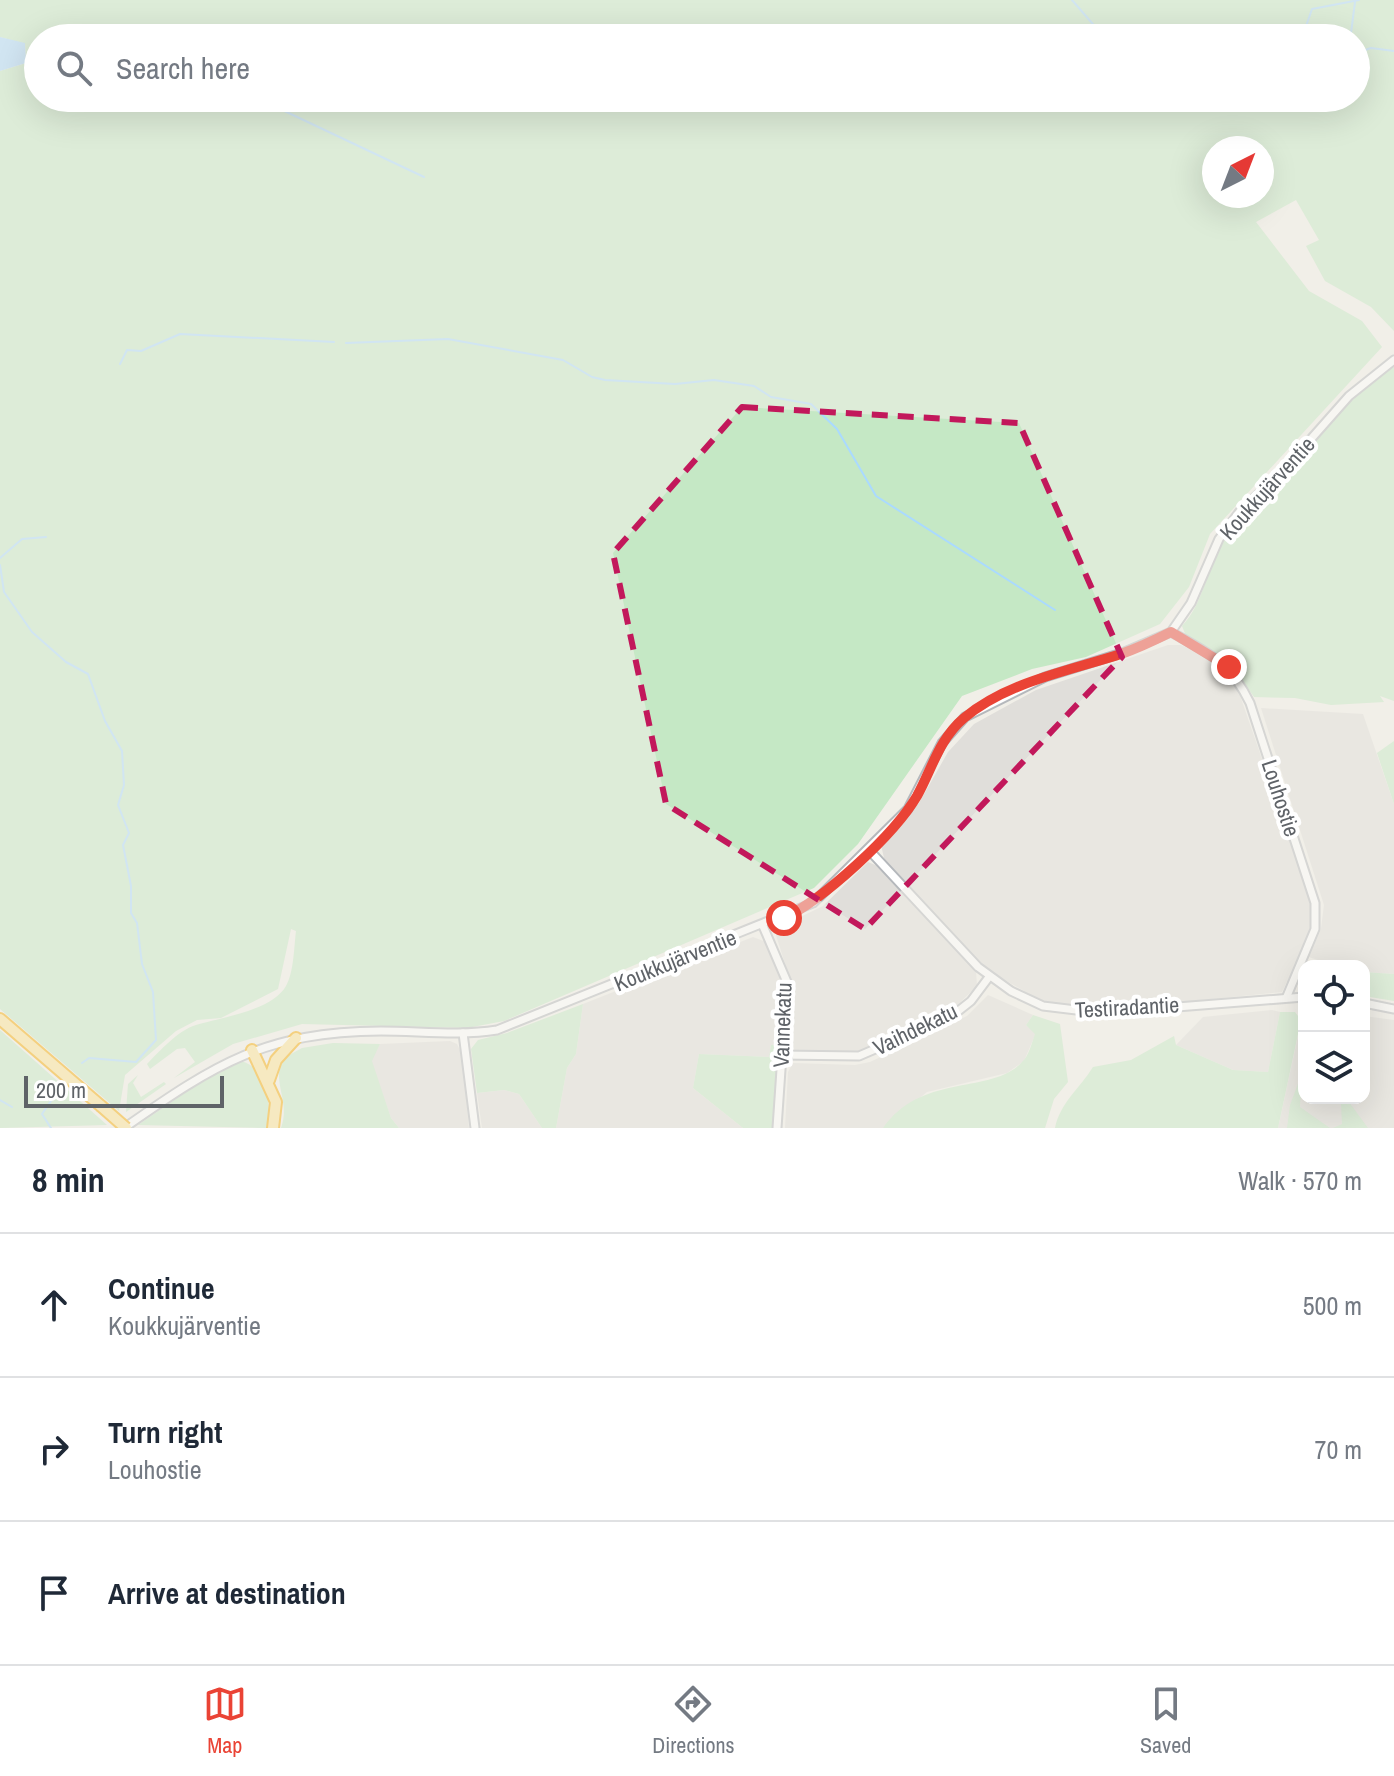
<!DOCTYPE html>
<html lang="en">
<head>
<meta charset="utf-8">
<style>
	body { margin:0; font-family:"Archivo Narrow",sans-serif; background:#f6f6f7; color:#1f2937 }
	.controls { position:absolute; right:24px; bottom:24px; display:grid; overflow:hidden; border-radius:16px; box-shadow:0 8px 32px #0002 }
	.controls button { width:72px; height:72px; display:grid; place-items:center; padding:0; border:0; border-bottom:2px solid #e0e1e3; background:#fff; color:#1f2937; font:40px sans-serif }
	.compass { position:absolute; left:1202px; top:136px; width:72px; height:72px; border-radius:50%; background:#fff; box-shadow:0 8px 32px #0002; rotate:42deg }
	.scale { position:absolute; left:24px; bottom:20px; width:200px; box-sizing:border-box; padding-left:8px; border:4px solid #5f6368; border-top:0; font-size:22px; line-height:28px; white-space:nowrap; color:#5f6368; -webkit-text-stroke:6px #fff; paint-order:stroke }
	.stop { position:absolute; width:24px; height:24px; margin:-18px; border:6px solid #ea4335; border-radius:50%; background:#fff }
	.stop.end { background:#ea4335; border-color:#fff; box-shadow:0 2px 8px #0008 }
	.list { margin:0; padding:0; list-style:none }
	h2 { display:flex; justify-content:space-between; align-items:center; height:104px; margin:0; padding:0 32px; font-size:34px }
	h2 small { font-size:26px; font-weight:400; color:#747a83 }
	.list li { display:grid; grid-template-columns:52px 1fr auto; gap:24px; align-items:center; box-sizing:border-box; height:144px; padding:0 32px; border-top:2px solid #e0e1e3 }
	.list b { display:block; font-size:30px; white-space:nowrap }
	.list p { margin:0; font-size:26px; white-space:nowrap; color:#747a83 }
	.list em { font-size:26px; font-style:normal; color:#747a83 }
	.icon { flex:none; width:44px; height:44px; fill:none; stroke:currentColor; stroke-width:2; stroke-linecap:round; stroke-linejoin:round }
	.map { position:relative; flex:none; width:1394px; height:1128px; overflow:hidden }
	.search { position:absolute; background:#fff; box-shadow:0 8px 32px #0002; left:24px; right:24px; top:24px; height:88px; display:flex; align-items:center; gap:20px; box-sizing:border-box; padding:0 28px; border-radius:44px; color:#747a83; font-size:30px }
	.sheet { height:536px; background:#fff }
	nav { display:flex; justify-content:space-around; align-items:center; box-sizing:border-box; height:112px; border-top:2px solid #e0e1e3; background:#fff; font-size:22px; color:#747a83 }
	nav a { display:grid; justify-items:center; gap:4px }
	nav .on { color:#ea4335 }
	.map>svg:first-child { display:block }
	.industrial { fill:#e0deda }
	.green { fill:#c5e8c5; fill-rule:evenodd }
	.water { fill:#aadaff }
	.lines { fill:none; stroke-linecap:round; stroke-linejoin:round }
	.stream { stroke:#aadaff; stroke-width:2 }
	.minor-casing { stroke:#b5b8bc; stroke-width:11 }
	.highway-casing { stroke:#f9ab00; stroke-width:14 }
	.minor { stroke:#fff; stroke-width:7 }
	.highway { stroke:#fde293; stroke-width:10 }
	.highway-bridge-casing { stroke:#f9ab00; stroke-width:14; stroke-linecap:butt }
	.highway-bridge { stroke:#fde293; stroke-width:10 }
	.route { stroke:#ea4335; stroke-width:10 }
	.marked { fill:none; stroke:#c2185b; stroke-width:6; stroke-dasharray:16 10; stroke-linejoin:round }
	.labels { text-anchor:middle; stroke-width:8; stroke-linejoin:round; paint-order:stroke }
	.street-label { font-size:22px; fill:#5f6368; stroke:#fff }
</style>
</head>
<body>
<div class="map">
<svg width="1394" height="1128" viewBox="0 0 1394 1128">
	<rect width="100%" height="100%" fill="#f1efe8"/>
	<!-- industrial -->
	<g class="industrial">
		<polygon points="1168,645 1181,645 1206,656 1218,664 1236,684 1313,906 1312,930 1282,992 1112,1009 1088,1009 1040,1000 996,975 978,961 885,862 881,845 919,803 948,752 974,724 1036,690"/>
		<polygon points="1261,708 1363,714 1394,804 1394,974 1364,972 1364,966 1335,966 1309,957 1321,929 1324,905"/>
		<polygon points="868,862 880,867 976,971 977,986 951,1011 864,1050 850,1053 795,1051 788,1041 791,983 776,935 786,924 823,906"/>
		<polygon points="753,937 766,942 782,981 779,1045 771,1045 769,1057 699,1054 693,1088 743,1128 556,1128 567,1068 576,1054 583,1004"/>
		<polygon points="988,995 1033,1015 1026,1025 1036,1033 1024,1061 1007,1073 927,1092 883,1128 785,1128 788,1072 793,1063 855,1065 870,1062 967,1016"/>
		<polygon points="1304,1008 1304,1098 1364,1098 1364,1016 1394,1020 1394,1128 1278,1128"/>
		<polygon points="1272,1010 1280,1012 1268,1072 1233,1070 1176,1045 1203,1017"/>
		<polygon points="450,1041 457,1044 462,1054 469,1128 399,1128 391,1118 371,1061 380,1044"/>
		<polygon points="504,1090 519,1094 542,1128 482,1128 477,1093"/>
	</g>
	<!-- green -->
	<g class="green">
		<path d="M0,0h1394v331l-23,-24 -46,-26 -19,-35 13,-6 -23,-40 -40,22 53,69 53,30 20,26 -172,187 -21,53 -29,37 -74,33 -54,12 -70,27 -104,148 -44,44 -310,133 -37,7 -165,-4 -69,20 -59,34 21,-16 -10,-14 -8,1 -27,20 -3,-5c13,-13 30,-33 49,-39 23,-7 76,-14 90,-39 8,-14 8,-39 10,-55l-5,-2 -13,60 -57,29 -24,2 -21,11 -51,44 -6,36 -119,-102v-938l26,-8 -1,-19 -25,-7zM38,38h1318v60h-1318zM1214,148h48v48h-48z"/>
		<path d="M1394,367v334l-14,-5 4,6 -53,3 -36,-7 -41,-1 -23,-33 -45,-28 -4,-10c22,-23 24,-57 40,-83 16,-27 42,-45 63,-68 35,-36 65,-82 109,-108z"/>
		<polygon points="1394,741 1394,804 1377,753"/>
		<polygon points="1364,972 1394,974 1394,1001 1364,996"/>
		<polygon points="583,1004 576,1054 567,1068 556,1128 542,1128 519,1094 504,1090 477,1093 471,1049 478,1040 507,1033"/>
		<path d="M1280,1012h15l6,8 -23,108h-223c5,-25 25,-40 38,-61l38,-7 43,-24 2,9 57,25 35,2z"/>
		<path d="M1033,1015l27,9 8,58 -14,17 -9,29h-162c39,-56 109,-33 139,-66 7,-6 10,-20 13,-28l-9,-9z"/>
		<polygon points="0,1030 107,1125 0,1128"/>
		<path d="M333,1043l47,1 -8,17 19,57 8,10h-118c10,-25 -9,-45 1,-69l20,-11z"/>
		<polygon points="771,1045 779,1045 774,1128 743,1128 693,1088 699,1054 769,1057"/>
		<path d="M241,1061c26,6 32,46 25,67l-128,-3 77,-53z"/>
		<polygon points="1302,1073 1300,1107 1330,1128 1287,1128 1290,1105"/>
		<polygon points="138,1075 133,1083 141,1097 164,1082 166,1084 126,1112 128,1084"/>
		<polygon points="1344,1098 1346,1098 1368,1128 1333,1128 1342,1124 1341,1104"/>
	</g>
	<!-- water -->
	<polygon class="water" points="0,37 25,43 26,63 0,71"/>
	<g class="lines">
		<!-- stream -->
		<g class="stream">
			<polyline points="1072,0 1105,38"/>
			<polyline points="1304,32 1312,9 1359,0"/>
			<polyline points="1354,38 1351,33 1355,2"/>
			<polyline points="1356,40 1363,48"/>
			<polyline points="1356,53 1371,48 1394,51"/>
			<polyline points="257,98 424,177"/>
			<polyline points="346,343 448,339 563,360 592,377 605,380 675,384 714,380 754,386 771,397 811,404 837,429 876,496 1055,610"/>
			<polyline points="120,364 127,350 141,351 180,334 334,342"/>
			<polyline points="0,558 22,539 46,537"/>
			<polyline points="0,565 4,592 32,632 66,662 88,674 105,721 122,751 124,785 118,805 129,833 123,845 131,886 131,913 137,923 142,964 153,992 156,1040 136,1062 89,1058 82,1063"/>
			<polyline points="0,1100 12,1107"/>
			<polyline points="51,1128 42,1114 62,1085"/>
		</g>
		<!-- minor casing -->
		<g class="minor-casing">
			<g id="minor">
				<path d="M1171,632c39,22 59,30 79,71l65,200v26l-28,67"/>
				<polyline points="869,850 978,967 1011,991 1043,1006 1101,1013 1304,997"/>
				<polyline points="763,926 787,982 777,1128"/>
				<polyline points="1364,1003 1394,1009"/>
				<polyline points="463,1033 475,1128"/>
				<polyline points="781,1055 859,1056 952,1016 971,1001 989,977"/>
				<path d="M124,1128c93,-65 141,-96 257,-97 39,0 78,5 116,-1l316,-127 95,-94 34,-66 23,-26 80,-40 77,-24 49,-21 20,-29 28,-64 21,-28 40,-37 69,-78 45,-36"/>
			</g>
		</g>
		<!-- highway casing -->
		<g class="highway-casing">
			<g id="highway">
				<polyline points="0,1019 101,1106"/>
				<polyline points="252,1050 276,1102 273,1128"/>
				<polyline points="269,1080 276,1060 296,1038"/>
			</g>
		</g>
		<!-- minor -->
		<use href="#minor" class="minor"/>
		<!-- highway -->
		<use href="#highway" class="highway"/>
		<!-- highway-bridge casing -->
		<g class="highway-bridge-casing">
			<polyline id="highway-bridge" points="101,1106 126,1128"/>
		</g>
		<!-- highway-bridge -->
		<use href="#highway-bridge" class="highway-bridge"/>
	</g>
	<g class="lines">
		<!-- route -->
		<path class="route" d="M784,918c40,-19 110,-83 133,-122 15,-27 22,-57 47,-78 43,-36 104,-47 157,-64 17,-6 34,-14 50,-22l58,35"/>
	</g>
	<!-- marked area -->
	<path d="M0 0H1394V1128H0ZM742,407l277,16 103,234 -257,272 -199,-125 -53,-251z" fill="#f1efe8" fill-opacity=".55" fill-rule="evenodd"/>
	<path class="marked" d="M742,407l277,16 103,234 -257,272 -199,-125 -53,-251z"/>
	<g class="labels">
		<!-- street labels -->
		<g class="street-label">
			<text transform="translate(1267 488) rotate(-48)" y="8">Koukkujärventie</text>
			<text transform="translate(1281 798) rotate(72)" y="8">Louhostie</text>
			<text transform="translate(675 960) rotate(-22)" y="8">Koukkujärventie</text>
			<text transform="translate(1127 1007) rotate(-3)" y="8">Testiradantie</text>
			<text transform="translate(782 1025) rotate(-88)" y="8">Vannekatu</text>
			<text transform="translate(915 1029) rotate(-26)" y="8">Vaihdekatu</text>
		</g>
	</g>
</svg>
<div class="controls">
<button><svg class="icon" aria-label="locate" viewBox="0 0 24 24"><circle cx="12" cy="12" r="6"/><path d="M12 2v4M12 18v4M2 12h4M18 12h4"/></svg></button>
<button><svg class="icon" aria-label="layers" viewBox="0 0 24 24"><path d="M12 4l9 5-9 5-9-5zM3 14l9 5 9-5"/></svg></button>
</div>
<svg class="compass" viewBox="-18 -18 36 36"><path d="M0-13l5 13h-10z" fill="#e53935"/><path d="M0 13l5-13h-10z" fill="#747a83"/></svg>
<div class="scale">200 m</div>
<div class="stop" style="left:784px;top:918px"></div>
<div class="stop end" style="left:1229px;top:667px"></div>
<div class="search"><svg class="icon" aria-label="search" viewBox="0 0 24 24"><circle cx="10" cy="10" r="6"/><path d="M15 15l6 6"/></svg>Search here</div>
</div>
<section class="sheet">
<h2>8 min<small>Walk · 570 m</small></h2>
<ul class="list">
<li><svg class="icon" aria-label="ahead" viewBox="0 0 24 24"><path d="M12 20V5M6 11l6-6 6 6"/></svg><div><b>Continue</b><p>Koukkujärventie</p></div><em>500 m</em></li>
<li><svg class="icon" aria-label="right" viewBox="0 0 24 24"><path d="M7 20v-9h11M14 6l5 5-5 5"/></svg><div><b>Turn right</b><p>Louhostie</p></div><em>70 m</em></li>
<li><svg class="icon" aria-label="arrive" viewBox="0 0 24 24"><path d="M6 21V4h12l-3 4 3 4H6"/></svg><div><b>Arrive at destination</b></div></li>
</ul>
</section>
<nav>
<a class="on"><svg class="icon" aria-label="map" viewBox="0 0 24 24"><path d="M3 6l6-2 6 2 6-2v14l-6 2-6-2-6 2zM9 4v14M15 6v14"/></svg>Map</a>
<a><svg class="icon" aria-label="directions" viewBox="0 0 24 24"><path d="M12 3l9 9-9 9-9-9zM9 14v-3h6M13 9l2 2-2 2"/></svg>Directions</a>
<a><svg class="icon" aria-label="saved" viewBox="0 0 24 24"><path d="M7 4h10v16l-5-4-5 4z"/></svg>Saved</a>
</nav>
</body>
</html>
